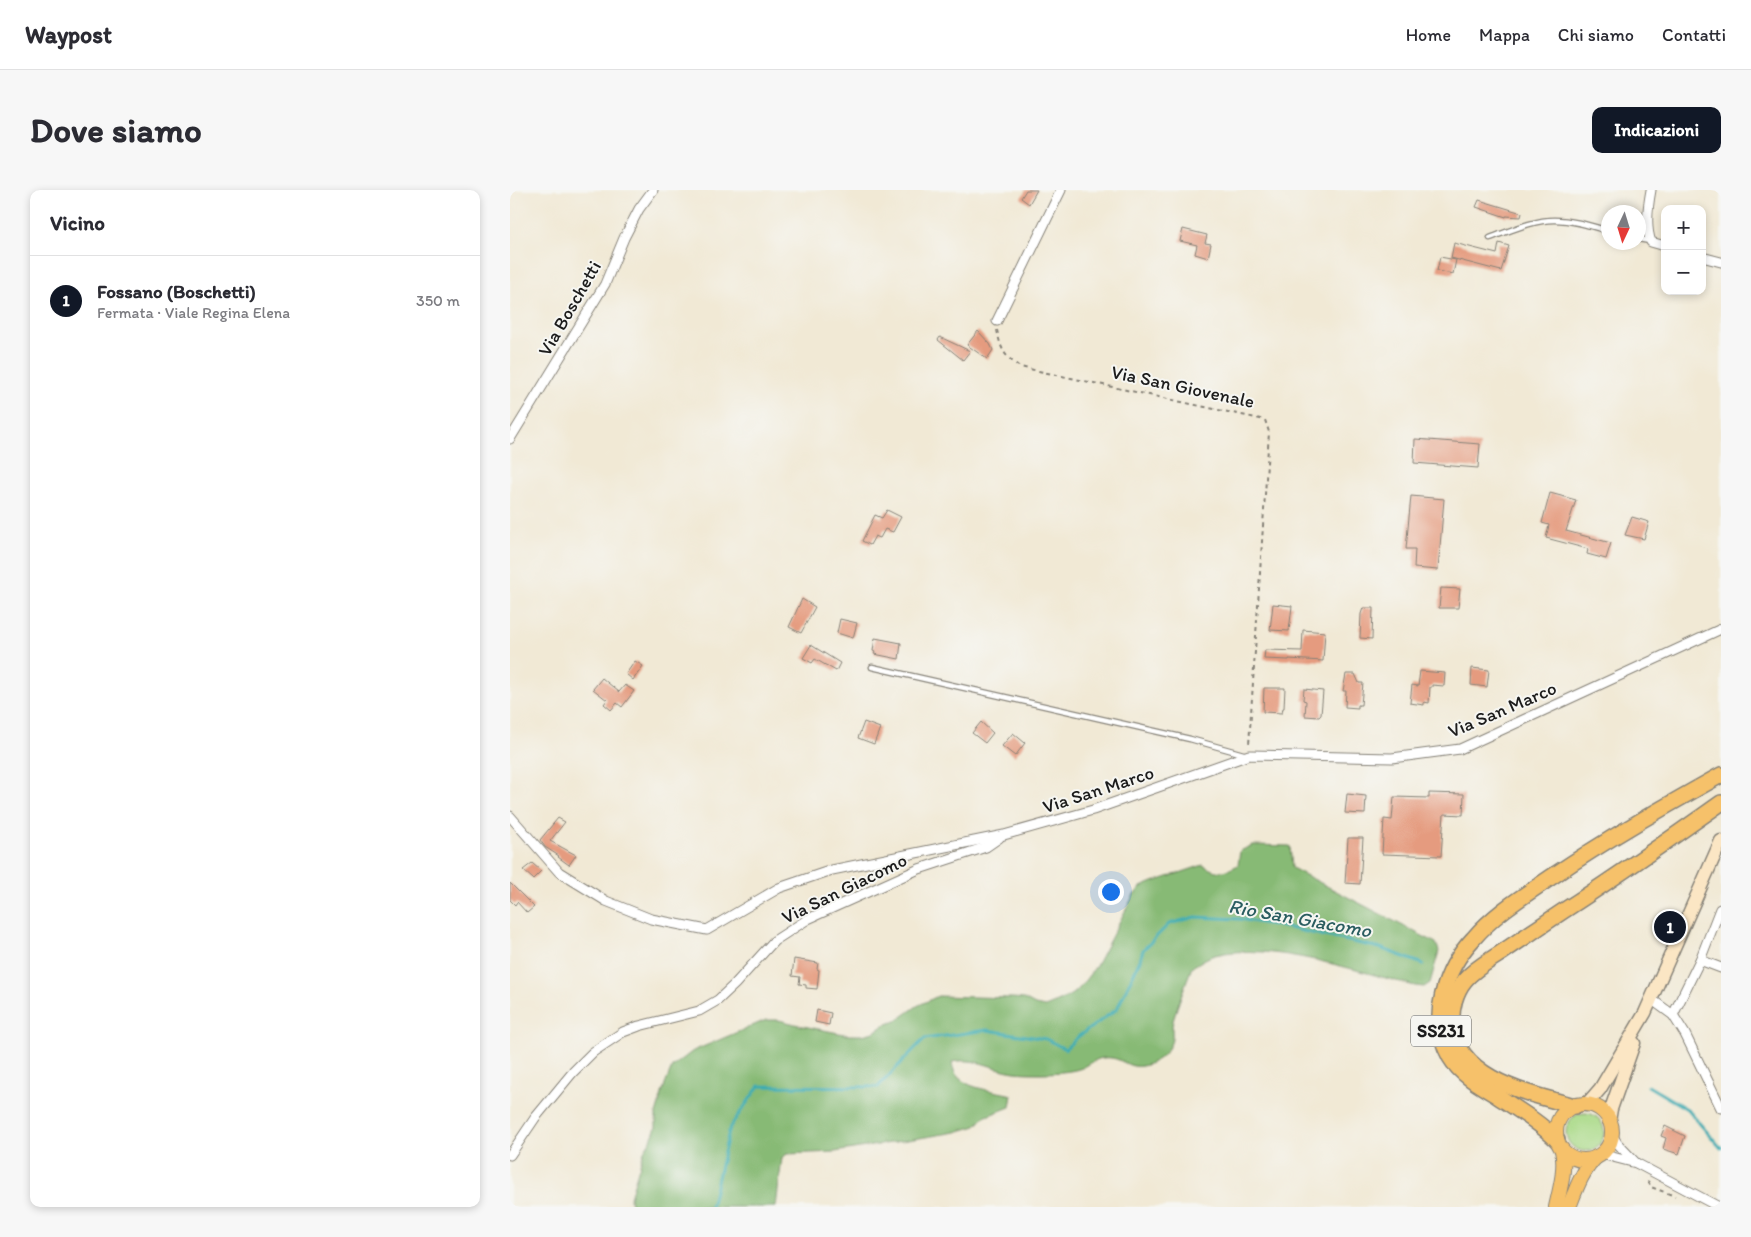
<!DOCTYPE html>
<html lang="it">
<head>
<meta charset="utf-8">
<style>
	body { margin:0; font-family:Itim,sans-serif; background:#f7f7f7; color:#2b2b33 }
	.controls { position:absolute; right:15px; top:15px; display:grid; overflow:hidden; border-radius:10px; box-shadow:0 2px 8px #0003 }
	.controls button { width:45px; height:45px; display:grid; place-items:center; padding:0; border:0; border-bottom:1px solid #e1e1e2; background:#fff; color:#2b2b33; font:25px sans-serif }
	.compass { position:absolute; left:1091px; top:15px; width:45px; height:45px; border-radius:50%; background:#fff; box-shadow:0 2px 8px #0003; rotate:184deg }
	.you { position:absolute; left:600px; top:701px; width:18px; height:18px; margin:-12px; border:4px solid #fff; border-radius:50%; background:#1a73e8; box-shadow:0 0 0 8px #1a73e833 }
	.badge { display:grid; place-items:center; width:32px; height:32px; border-radius:50%; background:#111827; color:#fff; font-size:16px; font-weight:700 }
	.pin { position:absolute; translate:-50% -50%; border:2px solid #fff; box-shadow:0 1px 5px #0006 }
	.list { margin:0; padding:0; list-style:none }
	h2 { display:flex; justify-content:space-between; align-items:center; height:65px; margin:0; padding:0 20px; font-size:21px }
	h2 small { font-size:16px; font-weight:400; color:#7c7c81 }
	.list li { display:grid; grid-template-columns:32px 1fr auto; gap:15px; align-items:center; box-sizing:border-box; height:90px; padding:0 20px; border-top:1px solid #e1e1e2 }
	.list b { display:block; font-size:19px; white-space:nowrap }
	.list p { margin:0; font-size:16px; white-space:nowrap; color:#7c7c81 }
	.list em { font-size:16px; font-style:normal; color:#7c7c81 }
	.map { position:relative; flex:none; width:1211px; height:1017px; overflow:hidden; border-radius:10px }
	header { display:flex; align-items:center; gap:30px; box-sizing:border-box; height:70px; padding:0 25px; background:#fff; border-bottom:1px solid #e1e1e2 }
	header strong { font-size:24px }
	nav { display:flex; gap:28px; margin-inline-start:auto; font-size:18px }
	.intro { display:flex; align-items:center; justify-content:space-between; box-sizing:border-box; height:120px; padding:0 30px }
	h1 { margin:0; font-size:35px }
	.button { padding:12px 22px; border-radius:10px; background:#111827; color:#fff; font-size:18px; font-weight:700 }
	main { display:flex; gap:30px; padding:0 30px }
	aside { flex:1; background:#fff; border-radius:10px; box-shadow:0 2px 8px #0003 }
	.map>svg:first-child { display:block }
	.green { fill:#aada88; stroke:#637b52 }
	.forest { fill:#87ba74; stroke:#526b48 }
	.lines { fill:none; stroke-linecap:round; stroke-linejoin:round }
	.stream { stroke:#3aacb3; stroke-width:3 }
	.building { fill:#e59b7f }
	.service-casing { stroke:#868278; stroke-width:7 }
	.minor-casing { stroke:#868278; stroke-width:11 }
	.secondary-casing { stroke:#868278; stroke-width:15 }
	.primary-casing { stroke:#868278; stroke-width:16 }
	.trunk-casing { stroke:#868278; stroke-width:18 }
	.path { stroke:#868278; stroke-width:2; stroke-dasharray:4 4; stroke-linecap:butt }
	.service { stroke:#fff; stroke-width:4.5 }
	.minor { stroke:#fff; stroke-width:9 }
	.secondary { stroke:#fbe6c4; stroke-width:12 }
	.primary { stroke:#f6c16b; stroke-width:14 }
	.trunk { stroke:#f6c16b; stroke-width:15 }
	.labels { text-anchor:middle; stroke-width:4; stroke-linejoin:round; paint-order:stroke }
	.shield { fill:#f6f6f2; stroke:#5d5d5c; stroke-width:1 }
	.shield-label { font-size:18px; font-weight:bold; fill:#1c1c1c }
	.street-label { font-size:19px; fill:#1c1c1c; stroke:#f6f6f2 }
	.water-label { font-size:20px; font-style:italic; fill:#2a5d60; stroke:#f6f6f2 }
</style>
</head>
<body>
<header>
<strong>Waypost</strong>
<nav><a>Home</a><a>Mappa</a><a>Chi siamo</a><a>Contatti</a></nav>
</header>
<div class="intro"><h1>Dove siamo</h1><a class="button">Indicazioni</a></div>
<main>
<aside>
<h2>Vicino<small></small></h2>
<ul class="list">
<li><span class="badge">1</span><div><b>Fossano (Boschetti)</b><p>Fermata · Viale Regina Elena</p></div><em>350 m</em></li>
</ul>
</aside>
<div class="map">
<svg width="1211" height="1017" viewBox="0 0 1211 1017">
	<rect width="100%" height="100%" fill="#f6f6f2"/>
	<filter id="ink" filterUnits="userSpaceOnUse"><feTurbulence type="fractalNoise" baseFrequency=".02" numOctaves="2"/><feDisplacementMap in="SourceGraphic" scale="10" xChannelSelector="R" yChannelSelector="G"/><feConvolveMatrix kernelMatrix="1 2 1 2 8 2 1 2 1" color-interpolation-filters="sRGB"/></filter>
	<filter id="wash" filterUnits="userSpaceOnUse"><feTurbulence type="fractalNoise" baseFrequency=".0096" numOctaves="4" result="noise"/><feDisplacementMap in="SourceGraphic" scale="20" xChannelSelector="R" yChannelSelector="G"/><feGaussianBlur stdDeviation="1.12" result="paint"/><feColorMatrix in="noise" values="0 0 0 0 0 0 0 0 0 0 0 0 0 0 0 0 0 1.4 0 .05"/><feComposite in="paint" operator="in"/></filter>
	<g filter="url(#wash)">
		<rect width="100%" height="100%" fill="#f1e9d5"/>
		<!-- green -->
		<circle class="green" cx="1075" cy="942" r="19"/>
		<!-- forest -->
		<path class="forest" d="M743,655l37,1 2,22 144,75 3,8 -9,32 -6,4 -9,-1c-55,-14 -145,-45 -200,-31 -8,2 -16,8 -23,12 -7,18 -14,36 -19,54 -3,12 3,17 -6,29 -4,6 -8,9 -14,12 -25,13 -28,-7 -50,-4 -9,1 -16,9 -24,11 -9,3 -28,4 -38,4 -8,0 -18,0 -26,-1 -24,-3 -38,-15 -63,-10 2,28 39,27 60,33l-2,12 -26,10 -8,9 -20,6 -121,20 -48,2 -5,4 -6,49h-145l-1,-10 14,-46 7,-11 5,-13v-13l7,-24 9,-23 21,-16 73,-31h13l24,6 46,9h13l12,-3 10,-7 12,-4 21,-15 21,-10 74,2 12,1 11,6 10,2 17,-7 15,-9 19,-25 37,-70 8,-9 12,-5 50,-17c15,9 20,8 35,0l2,-14z"/>
		<g class="lines">
			<!-- stream -->
			<g class="stream">
				<polyline points="1138,896 1177,919 1211,958"/>
				<polyline points="201,1017 220,937 249,896 368,897 414,849 477,840 536,849 555,859 569,846 607,819 630,770 633,760 659,734 685,727 730,729 779,738 870,758 913,774"/>
			</g>
		</g>
		<g id="blocks">
			<!-- building -->
			<g class="building">
				<polygon points="516,0 527,0 519,14 511,8"/>
				<polygon points="969,10 1012,23 1011,27 996,26 996,27 966,17"/>
				<polygon points="673,39 697,45 695,53 701,54 698,68 685,64 687,55 670,51"/>
				<polygon points="944,53 987,64 989,53 999,56 991,81 941,68"/>
				<polygon points="930,67 946,70 943,84 927,81"/>
				<polygon points="468,141 480,154 483,160 477,169 457,155"/>
				<polygon points="430,147 460,161 453,170 428,150"/>
				<polygon points="905,249 970,254 968,278 904,273"/>
				<polygon points="1040,303 1066,310 1056,341 1101,353 1096,369 1077,364 1078,359 1036,348 1039,335 1032,333"/>
				<polygon points="901,306 934,309 928,380 904,378 905,359 896,359"/>
				<polygon points="377,320 391,327 383,342 375,339 370,348 365,346 360,355 352,351 365,325 372,328"/>
				<polygon points="1122,327 1139,332 1134,349 1115,345"/>
				<polygon points="931,398 950,399 948,418 929,418"/>
				<polygon points="292,409 305,417 291,443 279,437"/>
				<polygon points="763,414 782,416 779,441 760,440"/>
				<polygon points="853,418 863,418 862,449 850,448 851,424"/>
				<polygon points="330,429 347,433 343,448 327,443"/>
				<polygon points="793,440 815,442 813,471 779,469 779,470 754,469 755,460 792,461"/>
				<polygon points="365,448 391,453 389,469 364,464 365,462 363,461"/>
				<polygon points="301,455 330,473 326,481 305,469 302,473 293,468"/>
				<polygon points="125,471 133,476 123,490 116,484"/>
				<polygon points="962,478 979,480 977,497 961,495"/>
				<polygon points="910,481 935,483 934,496 922,495 922,497 920,497 919,513 914,512 914,515 900,513 902,495 908,496"/>
				<polygon points="836,484 845,484 849,493 853,493 851,515 848,515 848,518 835,517 836,501 833,501"/>
				<polygon points="92,488 109,502 115,495 124,501 112,517 107,513 101,520 94,514 97,510 83,499"/>
				<polygon points="754,498 775,498 774,518 773,518 772,523 753,522"/>
				<polygon points="794,499 813,501 811,525 809,527 795,526 796,511 793,510"/>
				<polygon points="354,532 370,538 364,554 348,548"/>
				<polygon points="471,532 483,543 475,553 462,543"/>
				<polygon points="503,543 515,553 505,566 492,556"/>
				<polygon points="919,603 954,604 953,625 934,624 931,666 872,664 874,629 882,630 884,607 919,608"/>
				<polygon points="837,604 856,606 855,624 835,623"/>
				<polygon points="48,628 55,632 40,651 66,665 59,675 48,667 49,666 35,657 30,650"/>
				<polygon points="838,648 853,648 850,694 835,693"/>
				<polygon points="22,673 31,681 23,689 13,680"/>
				<polygon points="0,693 24,717 17,723 7,712 5,715 0,710"/>
				<polygon points="284,769 308,773 307,779 309,780 307,799 296,798 296,795 289,794 290,787 282,786"/>
				<polygon points="307,820 321,823 319,835 305,832"/>
				<polygon points="1155,936 1175,946 1169,964 1153,959 1156,948 1151,946"/>
			</g>
		</g>
	</g>
	<g filter="url(#ink)">
		<use href="#blocks" fill-opacity="0" stroke="#868278" stroke-width="1"/>
		<g class="lines">
			<!-- service casing -->
			<g class="service-casing">
				<g id="service">
					<path d="M980,48c20,-7 43,-18 64,-18 19,0 37,6 54,11"/>
					<polyline points="1128,49 1140,51"/>
					<polyline points="362,477 680,549 737,565"/>
				</g>
			</g>
			<!-- minor casing -->
			<g class="minor-casing">
				<g id="minor">
					<path d="M1141,0c-3,16 -6,36 0,52l14,4"/>
					<polyline points="1192,67 1211,72"/>
					<polyline points="487,131 551,0"/>
					<polyline points="0,249 95,94 114,48 129,19 143,0"/>
					<polyline points="0,626 49,682 96,711 141,729 197,740 269,698 322,680 494,645 583,620 739,565 882,568 950,559 1211,439"/>
					<polyline points="1190,770 1211,778"/>
					<polyline points="1141,809 1163,825 1175,844 1211,918"/>
					<polyline points="1163,825 1190,770 1210,719"/>
					<polyline points="1102,945 1107,953 1126,973"/>
					<polyline points="1091,964 1126,973 1209,1017"/>
					<polyline points="0,965 25,928 63,882 83,862 113,842 129,836 189,821 208,810 225,794 264,751 298,729 409,679 476,657 489,648"/>
				</g>
			</g>
			<!-- secondary casing -->
			<g class="secondary-casing">
				<g id="secondary">
					<polyline points="1076,915 1090,899 1135,823 1211,651"/>
					<polyline points="1099,931 1101,919 1124,853"/>
				</g>
			</g>
			<!-- primary casing -->
			<g class="primary-casing">
				<g id="primary">
					<circle cx="1074" cy="942" r="28"/>
					<path d="M1046,1017c4,-18 10,-38 6,-57"/>
					<path d="M1059,1017c7,-18 13,-36 27,-50"/>
				</g>
			</g>
			<!-- trunk casing -->
			<g class="trunk-casing">
				<g id="trunk">
					<path d="M1065,916c-44,-12 -119,-26 -123,-83 -1,-14 3,-31 13,-43 10,-12 26,-20 39,-29 24,-16 48,-33 73,-49 49,-32 96,-65 144,-99"/>
					<path d="M1047,950c-18,-18 -40,-31 -61,-45 -17,-10 -36,-21 -46,-38 -22,-39 -5,-88 23,-118 22,-26 52,-44 80,-63 54,-37 111,-69 168,-101"/>
				</g>
			</g>
			<!-- path -->
			<g class="path">
				<path d="M487,140c4,20 7,26 23,37l245,53 4,12 -20,313"/>
				<polyline points="1138,991 1141,997 1165,1006"/>
			</g>
			<!-- service -->
			<use href="#service" class="service"/>
			<!-- minor -->
			<use href="#minor" class="minor"/>
			<!-- secondary -->
			<use href="#secondary" class="secondary"/>
			<!-- primary -->
			<use href="#primary" class="primary"/>
			<!-- trunk -->
			<use href="#trunk" class="trunk"/>
		</g>
	</g>
	<g class="labels">
		<!-- shield labels -->
		<rect class="shield" x="901" y="825.5" width="60" height="31" rx="4"/>
		<g class="shield-label">
			<text x="931" y="847">SS231</text>
		</g>
		<!-- street labels -->
		<g class="street-label">
			<text transform="translate(59 118) rotate(-60)" y="7">Via Boschetti</text>
			<text transform="translate(673 196) rotate(12)" y="7">Via San Giovenale</text>
			<text transform="translate(992 519) rotate(-23)" y="7">Via San Marco</text>
			<text transform="translate(588 599) rotate(-18)" y="7">Via San Marco</text>
			<text transform="translate(334 698) rotate(-26)" y="7">Via San Giacomo</text>
		</g>
		<!-- water labels -->
		<g class="water-label">
			<text transform="translate(790 728) rotate(10)" y="7">Rio San Giacomo</text>
		</g>
	</g>
</svg>
<div class="controls">
<button>+</button>
<button>−</button>
</div>
<svg class="compass" viewBox="-18 -18 36 36"><path d="M0-13l5 13h-10z" fill="#e53935"/><path d="M0 13l5-13h-10z" fill="#7c7c81"/></svg>
<div class="you"></div>
<div class="pin badge" style="left:1160px;top:737px">1</div>
</div>
</main>
</body>
</html>
